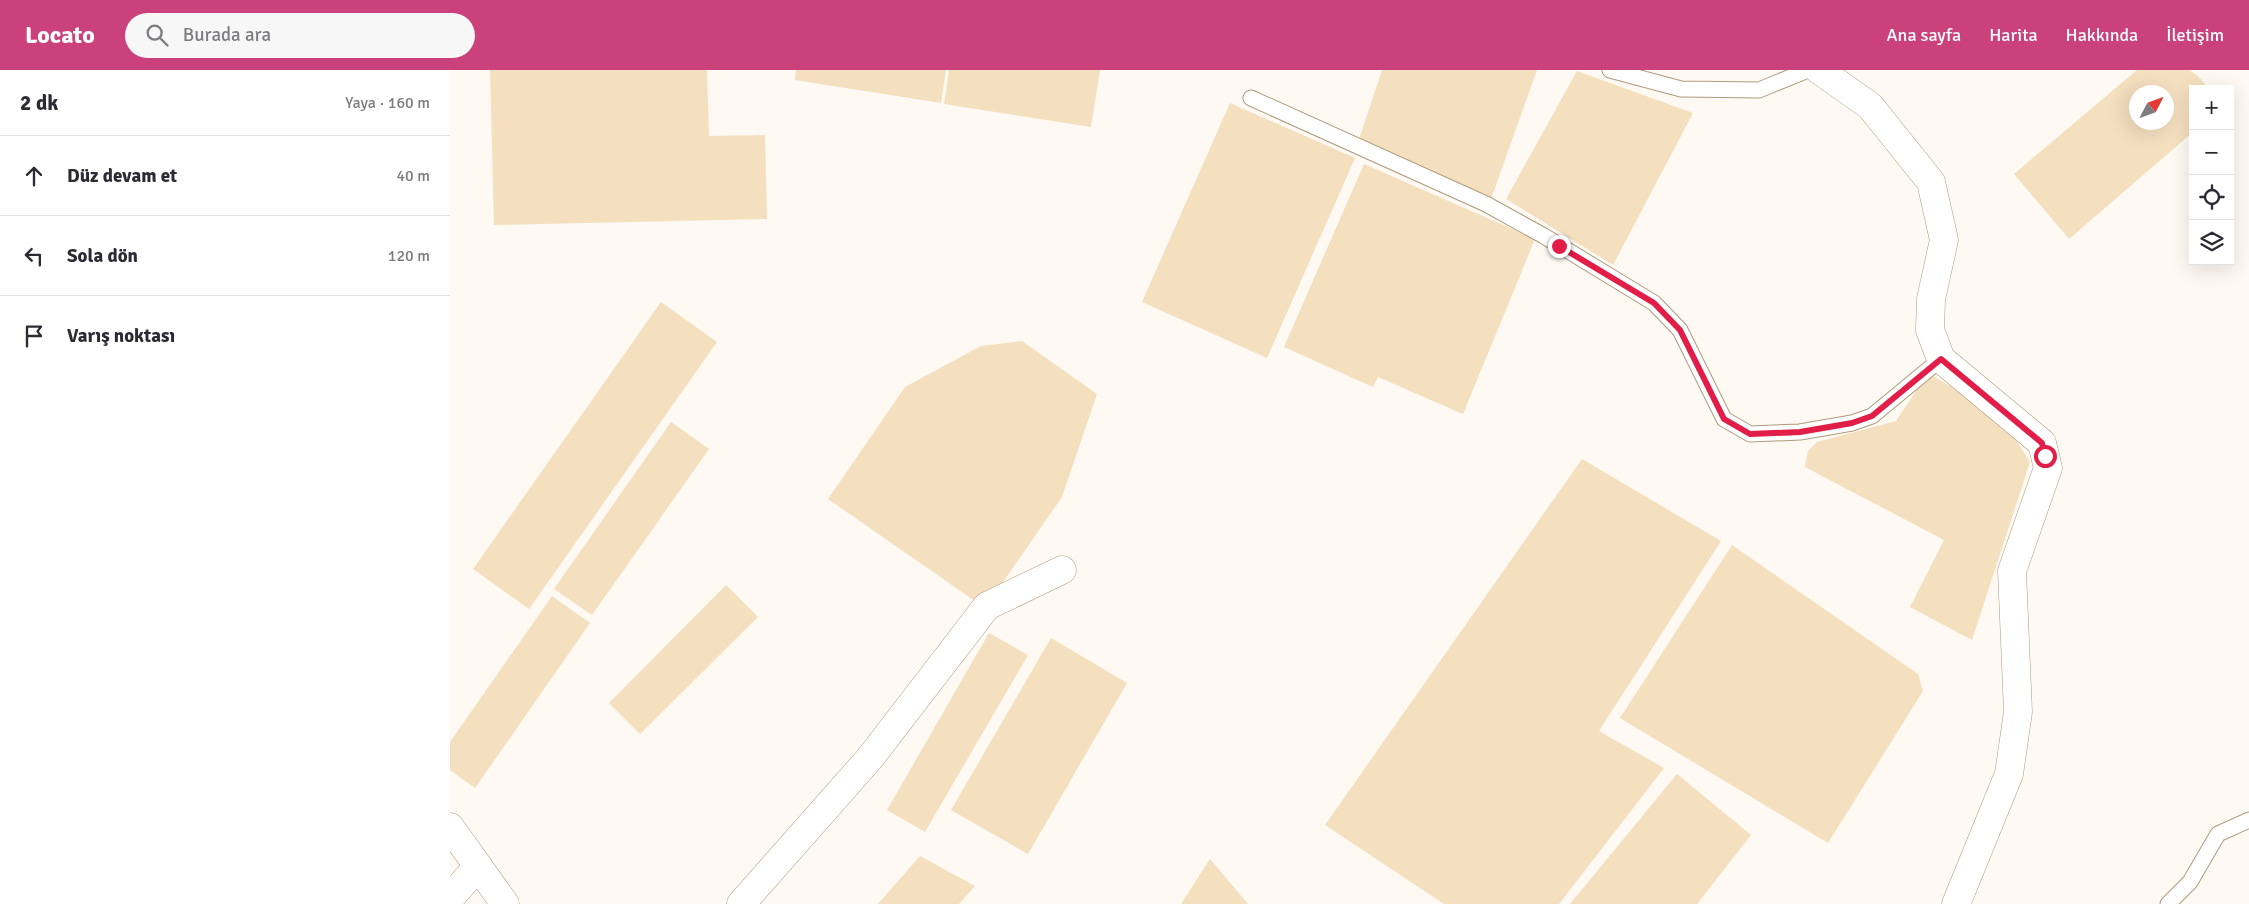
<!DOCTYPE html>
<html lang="tr">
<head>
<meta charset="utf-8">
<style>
	body { margin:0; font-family:Signika,sans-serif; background:#f7f7f7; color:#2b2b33 }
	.controls { position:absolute; right:15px; top:15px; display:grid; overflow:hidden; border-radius:0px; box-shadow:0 5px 20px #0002 }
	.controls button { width:45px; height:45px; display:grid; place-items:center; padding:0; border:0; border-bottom:1px solid #e1e1e2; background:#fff; color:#2b2b33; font:25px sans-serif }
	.compass { position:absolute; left:1679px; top:15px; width:45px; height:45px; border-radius:50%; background:#fff; box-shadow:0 5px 20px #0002; rotate:49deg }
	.stop { position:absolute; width:15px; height:15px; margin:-11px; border:4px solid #e11d48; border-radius:50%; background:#fff }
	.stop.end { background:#e11d48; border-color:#fff; box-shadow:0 1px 5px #0008 }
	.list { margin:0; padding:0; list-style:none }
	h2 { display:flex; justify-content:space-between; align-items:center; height:65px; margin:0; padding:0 20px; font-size:21px }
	h2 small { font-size:16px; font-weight:400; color:#7c7c81 }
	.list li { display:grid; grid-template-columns:32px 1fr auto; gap:15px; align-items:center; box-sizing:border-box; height:80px; padding:0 20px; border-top:1px solid #e1e1e2 }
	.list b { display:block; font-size:19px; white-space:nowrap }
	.list em { font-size:16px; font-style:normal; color:#7c7c81 }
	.icon { flex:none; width:28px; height:28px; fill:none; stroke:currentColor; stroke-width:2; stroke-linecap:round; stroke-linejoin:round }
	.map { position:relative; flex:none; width:1799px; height:834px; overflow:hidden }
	header { display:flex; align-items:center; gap:30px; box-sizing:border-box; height:70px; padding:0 25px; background:#ca417c; color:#fff }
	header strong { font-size:24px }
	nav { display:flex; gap:28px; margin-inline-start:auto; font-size:18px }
	.search { width:350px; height:45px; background:#f7f7f7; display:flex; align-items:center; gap:12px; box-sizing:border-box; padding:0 18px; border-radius:28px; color:#7c7c81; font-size:19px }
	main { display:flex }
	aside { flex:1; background:#fff }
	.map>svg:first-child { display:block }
	.building { fill:#f4dfbf; fill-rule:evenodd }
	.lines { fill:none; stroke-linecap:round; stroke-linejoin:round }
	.service-casing { stroke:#ae9a7d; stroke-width:17 }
	.minor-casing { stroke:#ae9a7d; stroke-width:29 }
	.tertiary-casing { stroke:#ae9a7d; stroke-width:29 }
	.service { stroke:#fff; stroke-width:15 }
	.minor { stroke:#fff; stroke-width:28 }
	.tertiary { stroke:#fff; stroke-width:28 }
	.route { stroke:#e11d48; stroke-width:6 }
</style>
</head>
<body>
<header>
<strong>Locato</strong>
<div class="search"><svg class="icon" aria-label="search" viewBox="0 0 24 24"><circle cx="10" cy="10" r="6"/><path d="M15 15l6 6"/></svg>Burada ara</div>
<nav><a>Ana sayfa</a><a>Harita</a><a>Hakkında</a><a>İletişim</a></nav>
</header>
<main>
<aside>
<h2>2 dk<small>Yaya · 160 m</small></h2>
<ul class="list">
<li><svg class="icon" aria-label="ahead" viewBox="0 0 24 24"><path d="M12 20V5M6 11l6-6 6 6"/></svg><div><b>Düz devam et</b></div><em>40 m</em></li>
<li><svg class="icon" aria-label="left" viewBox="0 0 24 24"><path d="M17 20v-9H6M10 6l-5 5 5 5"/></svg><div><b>Sola dön</b></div><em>120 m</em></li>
<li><svg class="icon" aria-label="arrive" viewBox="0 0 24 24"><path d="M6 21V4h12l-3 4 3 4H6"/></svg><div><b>Varış noktası</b></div></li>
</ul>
</aside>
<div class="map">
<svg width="1799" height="834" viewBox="0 0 1799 834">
	<rect width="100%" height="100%" fill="#fefaf3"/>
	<!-- building -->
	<g class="building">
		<polygon points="40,0 257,0 259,66 315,65 317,149 44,155"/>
		<polygon points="346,0 496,0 491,33 345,10"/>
		<polygon points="499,0 650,0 641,57 494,34"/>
		<polygon points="932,0 1087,0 1041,129 909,69"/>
		<path d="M1687,0h52l8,5 12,14h-16v43l-124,107 -55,-65zM1686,22h30v30h-30z"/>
		<polygon points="1127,1 1243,43 1163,195 1056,129"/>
		<polygon points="780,33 905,88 817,288 692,232"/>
		<polygon points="914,94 1085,169 1013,344 928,307 923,317 834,277"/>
		<polygon points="211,232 267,272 79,539 23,499"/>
		<polygon points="572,271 647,324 612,427 535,538 378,429 455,317 531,276"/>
		<polygon points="1478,303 1523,330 1561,362 1580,392 1522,570 1460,537 1494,470 1355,397 1358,381 1367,372 1446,351"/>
		<polygon points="221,352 259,379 142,545 104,519"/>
		<polygon points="1132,389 1271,471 1149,661 1214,698 1109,834 994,834 875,755"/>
		<polygon points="1282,475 1468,604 1473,621 1378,773 1170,648"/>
		<polygon points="276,515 308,547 190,664 159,633"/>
		<polygon points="102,526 140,553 25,718 0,700 0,672"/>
		<polygon points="539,563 578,585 475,762 437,740"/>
		<polygon points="601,568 677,613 578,784 501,740"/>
		<polygon points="1227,704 1301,765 1247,834 1120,834"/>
		<polygon points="470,786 525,816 509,834 428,834"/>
		<polygon points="760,789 798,834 731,834"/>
	</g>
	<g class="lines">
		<!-- service casing -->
		<g class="service-casing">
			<g id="service">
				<polyline points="1160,0 1231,19 1309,20 1358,0"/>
				<polyline points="801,28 1036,134 1094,166 1204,233 1230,260 1274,349 1300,364 1350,362 1402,353 1422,346 1491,289"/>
				<polyline points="1718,834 1740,812 1768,764 1799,750"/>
			</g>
		</g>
		<!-- minor casing -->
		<g class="minor-casing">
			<g id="minor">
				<polyline points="0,757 55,834"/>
				<polyline points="0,828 28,796"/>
				<polyline points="291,834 420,688 537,536 612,500"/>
			</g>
		</g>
		<!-- tertiary casing -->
		<g class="tertiary-casing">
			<polyline id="tertiary" points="1369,0 1420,36 1481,112 1494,170 1481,229 1480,260 1491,289 1592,373 1598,398 1562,501 1568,642 1559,704 1506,834"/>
		</g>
		<!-- service -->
		<use href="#service" class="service"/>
		<!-- minor -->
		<use href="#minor" class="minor"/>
		<!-- tertiary -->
		<use href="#tertiary" class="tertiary"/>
	</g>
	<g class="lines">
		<!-- route -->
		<polyline class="route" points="1109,176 1204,233 1230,260 1274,349 1300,364 1350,362 1402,353 1422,346 1491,289 1592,373 1595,386"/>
	</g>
</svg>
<div class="controls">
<button>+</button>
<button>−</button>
<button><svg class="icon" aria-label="locate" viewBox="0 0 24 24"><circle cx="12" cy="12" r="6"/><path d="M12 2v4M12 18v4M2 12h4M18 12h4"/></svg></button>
<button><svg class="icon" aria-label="layers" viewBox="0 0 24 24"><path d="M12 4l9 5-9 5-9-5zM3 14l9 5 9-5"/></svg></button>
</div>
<svg class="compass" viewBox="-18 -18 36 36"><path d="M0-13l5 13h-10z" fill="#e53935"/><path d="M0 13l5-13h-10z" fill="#7c7c81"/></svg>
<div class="stop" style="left:1595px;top:386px"></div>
<div class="stop end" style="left:1109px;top:176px"></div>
</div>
</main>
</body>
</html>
